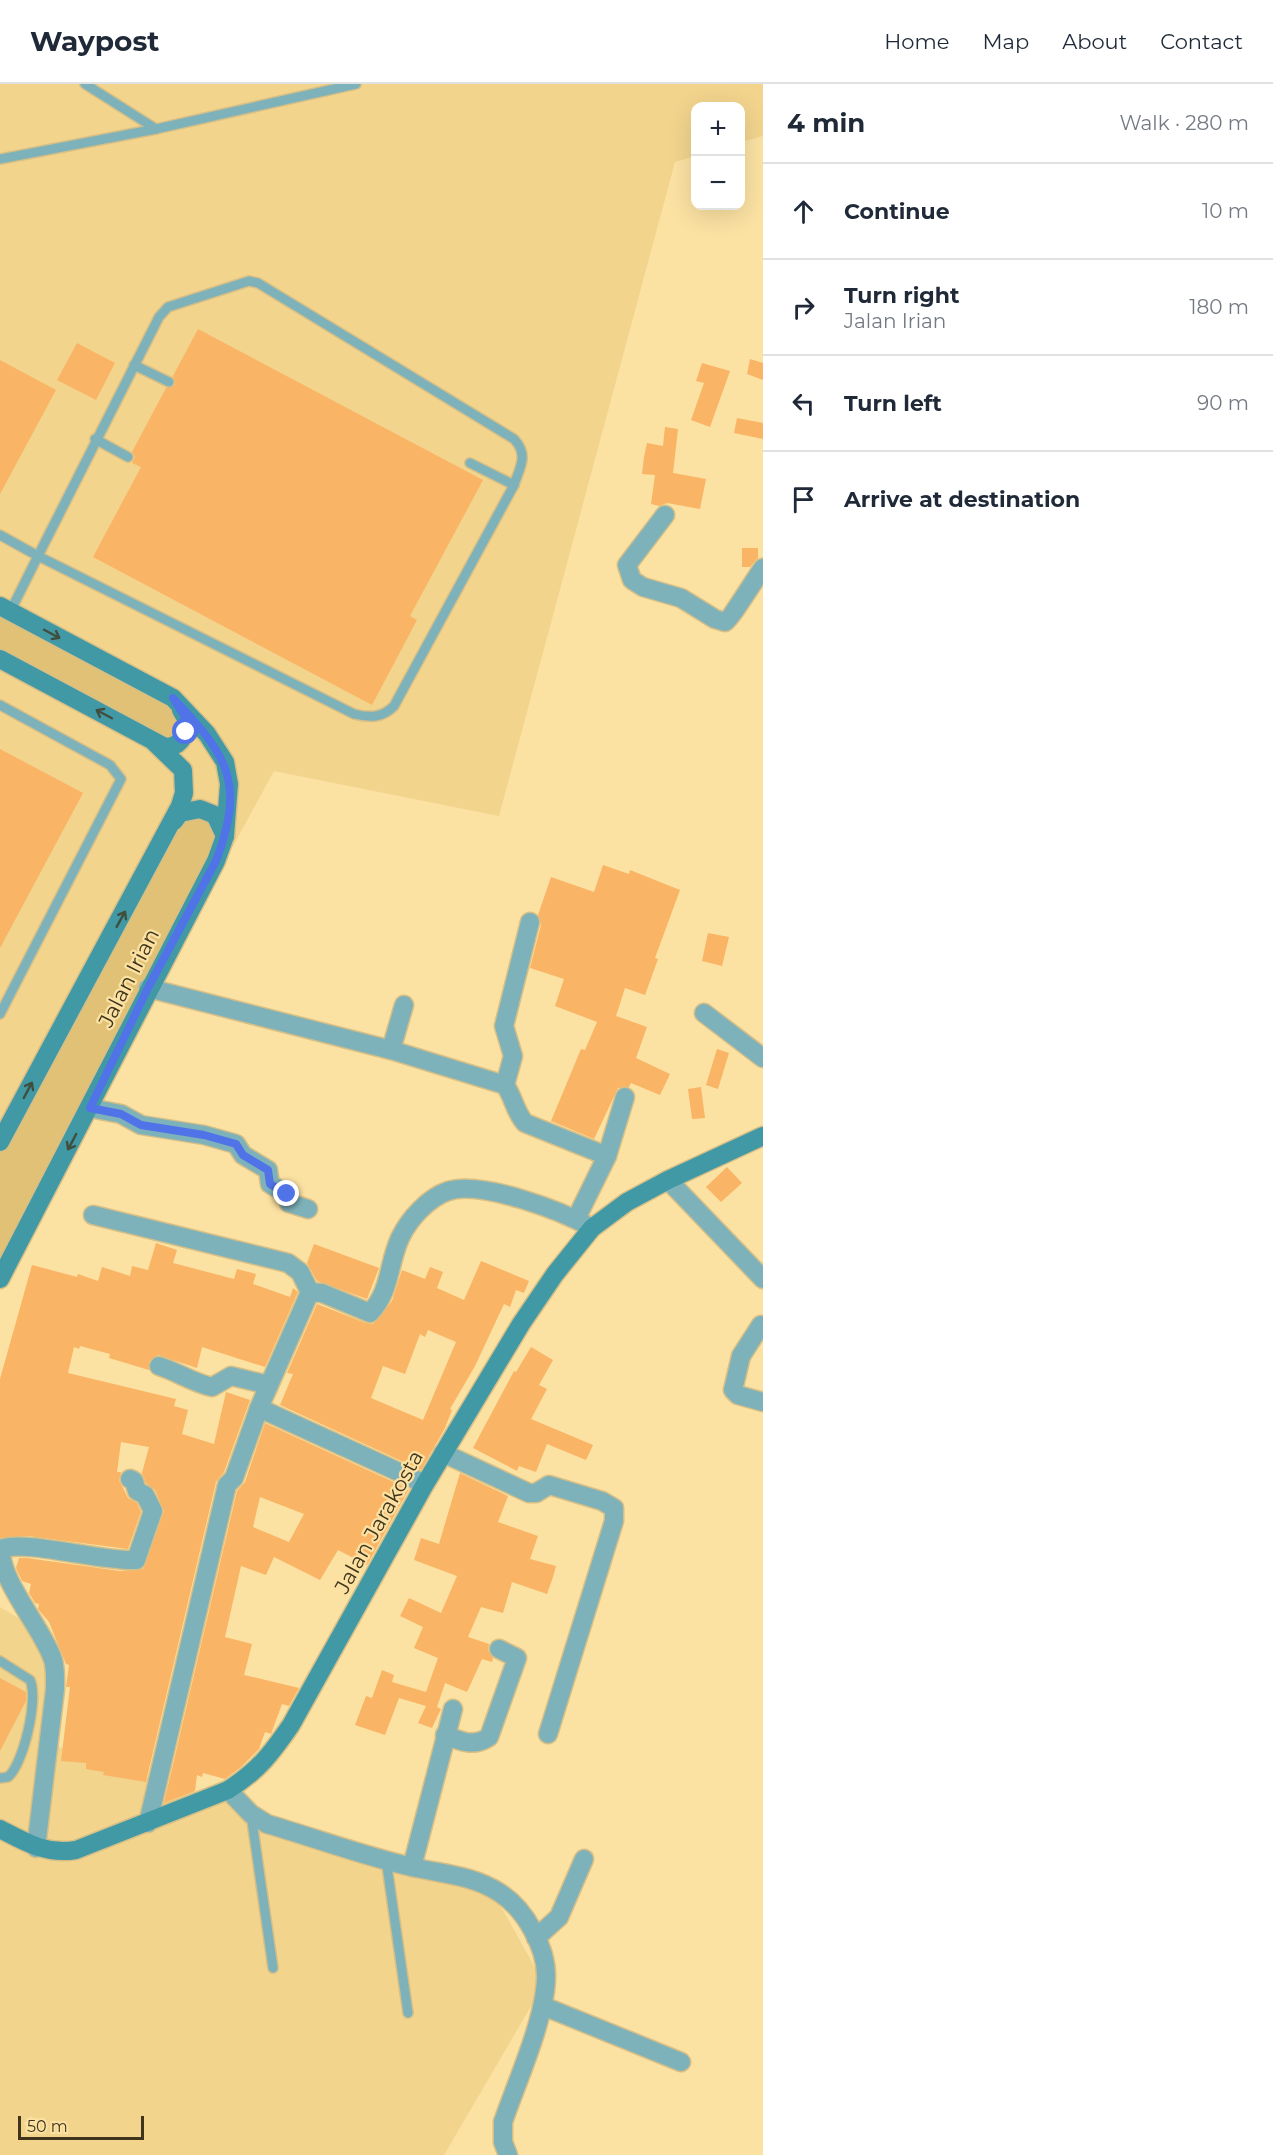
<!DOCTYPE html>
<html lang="en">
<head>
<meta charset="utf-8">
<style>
	body { margin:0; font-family:Montserrat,sans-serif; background:#f6f6f7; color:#1f2937 }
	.controls { position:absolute; right:18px; top:18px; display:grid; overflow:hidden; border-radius:12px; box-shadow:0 6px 24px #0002 }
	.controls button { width:54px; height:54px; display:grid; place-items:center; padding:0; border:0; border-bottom:2px solid #e0e1e3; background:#fff; color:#1f2937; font:30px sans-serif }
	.scale { position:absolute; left:18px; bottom:15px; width:126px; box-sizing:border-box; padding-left:6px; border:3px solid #40351c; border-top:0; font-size:16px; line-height:21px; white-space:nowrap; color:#40351c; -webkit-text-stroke:4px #fbe1a2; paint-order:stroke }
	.stop { position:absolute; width:18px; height:18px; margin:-14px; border:4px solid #5073e7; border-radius:50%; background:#fff }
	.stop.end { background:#5073e7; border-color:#fff; box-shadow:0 2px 6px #0008 }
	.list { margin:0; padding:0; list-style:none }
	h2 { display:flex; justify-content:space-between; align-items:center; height:78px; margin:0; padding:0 24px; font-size:26px }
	h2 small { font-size:20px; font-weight:400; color:#747a83 }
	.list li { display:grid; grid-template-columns:39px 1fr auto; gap:18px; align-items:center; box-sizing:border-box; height:96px; padding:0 24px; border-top:2px solid #e0e1e3 }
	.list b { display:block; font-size:22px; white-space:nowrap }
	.list p { margin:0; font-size:20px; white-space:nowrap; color:#747a83 }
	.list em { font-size:20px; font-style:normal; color:#747a83 }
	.icon { flex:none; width:33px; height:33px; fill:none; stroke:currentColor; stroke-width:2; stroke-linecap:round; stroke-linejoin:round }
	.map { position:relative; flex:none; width:763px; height:2071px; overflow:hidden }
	header { display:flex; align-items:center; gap:36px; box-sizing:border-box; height:84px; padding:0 30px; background:#fff; border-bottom:2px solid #e0e1e3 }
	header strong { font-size:28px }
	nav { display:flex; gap:33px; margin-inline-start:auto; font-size:21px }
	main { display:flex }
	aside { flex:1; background:#fff }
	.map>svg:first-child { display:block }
	.built { fill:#f2d48d }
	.green { fill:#e0c175 }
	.building { fill:#fab465; fill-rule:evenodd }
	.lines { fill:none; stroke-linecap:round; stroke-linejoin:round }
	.lane-casing { stroke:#d6bf87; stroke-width:12 }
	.street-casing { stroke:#d6bf87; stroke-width:21 }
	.secondary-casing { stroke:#d6bf87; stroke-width:21 }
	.lane { stroke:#7eb2ba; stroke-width:9 }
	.street { stroke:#7eb2ba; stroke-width:18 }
	.secondary { stroke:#4199a6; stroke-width:18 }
	.oneway { stroke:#404e3e }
	.route { stroke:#5073e7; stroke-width:8 }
	.labels { text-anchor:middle; stroke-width:4.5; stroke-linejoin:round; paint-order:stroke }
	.street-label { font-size:21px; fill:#40351c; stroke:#fbe1a2 }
</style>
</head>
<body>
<header>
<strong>Waypost</strong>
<nav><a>Home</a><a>Map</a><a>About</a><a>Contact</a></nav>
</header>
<main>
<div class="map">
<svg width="763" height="2071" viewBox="0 0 763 2071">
	<rect width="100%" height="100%" fill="#fbe1a2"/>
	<!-- built -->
	<g class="built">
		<polygon points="0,0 763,0 763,52 741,58 740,22 696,22 695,72 675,78 499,732 274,687 90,1024 0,1195"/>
		<polygon points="0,1523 53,1555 47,1659 493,1808 544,1900 444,2071 0,2071"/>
	</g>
	<!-- green -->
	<g class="green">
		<polygon points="0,522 184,630 176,661 0,575"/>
		<polygon points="200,725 225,752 0,1195 0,1058 174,737"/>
	</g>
	<!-- building -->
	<g class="building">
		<polygon points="198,245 483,396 410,532 417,536 372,621 93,473 141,383 132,379 135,373 132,368 166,304 175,301 173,292"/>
		<polygon points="77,259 115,279 96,316 57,296"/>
		<polygon points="750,275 763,279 763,296 747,290"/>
		<polygon points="0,276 56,306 0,410"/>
		<polygon points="702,279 730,287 710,343 691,336 704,299 696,297"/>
		<polygon points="737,334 763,339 763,355 734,349"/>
		<polygon points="665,343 678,345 673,389 706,395 700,425 667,419 659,422 651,420 655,391 642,390 644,373 647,359 663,362"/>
		<polygon points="742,464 758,464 758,474 750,483 742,483"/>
		<polygon points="0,665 83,709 0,864"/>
		<polygon points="603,781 629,790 630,786 680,806 655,874 658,875 645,911 625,904 616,932 647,943 636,974 670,990 660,1011 631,999 629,1003 618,1004 594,1055 551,1037 581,965 585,966 597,938 555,922 564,895 530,884 541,841 538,831 551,793 594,808"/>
		<polygon points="708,849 729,853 722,882 702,877"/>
		<polygon points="717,965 729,969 718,1005 706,1001"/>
		<polygon points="701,1003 705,1034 692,1035 688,1005"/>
		<polygon points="727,1083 742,1099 721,1118 706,1103"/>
		<polygon points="156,1159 177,1166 173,1179 234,1195 237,1185 256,1190 253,1200 290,1213 293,1204 298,1208 265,1283 202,1263 197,1284 158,1271 149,1278 149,1286 109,1274 110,1270 80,1262 79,1265 74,1263 68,1289 176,1315 174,1322 188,1326 182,1350 214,1360 226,1308 250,1316 224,1388 216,1398 146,1698 103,1691 104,1688 86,1685 86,1679 61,1677 70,1603 66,1603 69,1581 66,1580 49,1538 38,1525 39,1520 35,1519 29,1509 31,1500 22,1497 16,1484 19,1474 27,1474 120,1487 143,1485 164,1427 155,1406 146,1399 142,1389 149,1363 121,1358 117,1388 121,1388 119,1396 128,1414 137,1419 141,1428 128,1465 28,1452 0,1454 0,1295 32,1181 77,1193 78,1190 98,1197 102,1183 130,1192 132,1182 148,1186"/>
		<polygon points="314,1160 379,1184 367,1215 317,1197 307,1179"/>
		<path d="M481,1177l48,20 -5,12 -8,-3 -6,17 -6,-3 -29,62 -25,43 2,1 -7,18 -24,42 -141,-65 13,-31 -6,-1 30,-69 49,19 7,1 19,-23 10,-31 23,9 5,-12 13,5 -6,16 27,12zM428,1246l28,12 -33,78 -52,-22 12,-32 22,8 15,-40 5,3z"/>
		<polygon points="531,1263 553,1276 539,1301 547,1305 531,1335 593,1361 586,1376 547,1360 536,1388 519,1382 517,1387 473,1364 514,1287 516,1288"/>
		<path d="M265,1339l144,66 -42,76 -29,-15 -18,30 -46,-23 -8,18 -25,-9 -16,71 27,7 -8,31 55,13 -10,18 -7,-2 -11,30 -6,-2 -6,17 -18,18 -16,12 -22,-6 -1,4 -5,-2 -2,16 -31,12 73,-312 8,-9zM260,1413l44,17 -15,28 -36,-15z"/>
		<polygon points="460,1389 508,1412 498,1438 538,1452 530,1475 556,1482 553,1493 547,1510 512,1498 503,1529 481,1523 468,1553 489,1560 488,1566 493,1574 492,1578 482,1575 467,1608 445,1599 437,1623 441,1625 432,1644 418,1639 426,1622 399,1614 385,1651 355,1641 366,1612 372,1614 382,1586 394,1591 392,1598 426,1608 438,1574 414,1564 423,1543 400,1532 409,1514 441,1529 457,1492 414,1476 421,1454 439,1460"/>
		<polygon points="0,1594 26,1608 26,1617 0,1667"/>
	</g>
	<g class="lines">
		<!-- lane casing -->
		<g class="lane-casing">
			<g id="lane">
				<polyline points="85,0 156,45"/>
				<polyline points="0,75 156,45 356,0"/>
				<polyline points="134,281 169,298"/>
				<polyline points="95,355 128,373"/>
				<polyline points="470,379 514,401"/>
				<path d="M0,451l38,21 121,-239 9,-10 81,-26 9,2 256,156c15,16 6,28 0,46l-120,221c-12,12 -24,12 -40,8l-316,-158 -28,56"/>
				<polyline points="0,621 110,681 121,695 0,930"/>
				<path d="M0,1577l30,19c9,19 -7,85 -22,97l-8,1"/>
				<polyline points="251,1730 273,1884"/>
				<polyline points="386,1775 408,1929"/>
			</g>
		</g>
		<!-- street casing -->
		<g class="street-casing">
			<g id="street">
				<path d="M665,431l-38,50 5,15 11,7 38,11 34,21 10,3c5,-2 32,-46 38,-54"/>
				<path d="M148,904l243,62 114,35c9,13 10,27 20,38l82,33"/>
				<polyline points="704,929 763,974"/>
				<polyline points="391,966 404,921"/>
				<polyline points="505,1001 513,972 504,942 530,838"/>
				<polyline points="90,1024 121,1030 141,1041 204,1051 236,1060 243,1071 268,1086 270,1100 287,1110 289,1119 308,1125"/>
				<polyline points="668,1096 763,1195"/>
				<polyline points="93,1131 288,1179 300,1188 310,1208"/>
				<polyline points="576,1135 607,1072 625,1013"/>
				<polyline points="761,1241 741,1272 733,1306 738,1311 763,1318"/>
				<path d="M159,1282c19,6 34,17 53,21l19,-11 38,9"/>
				<polyline points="259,1324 425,1400"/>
				<polyline points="443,1369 529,1409 536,1409 549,1401 602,1417 614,1424 614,1437 548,1650"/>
				<path d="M445,1651c17,7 29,12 44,2l28,-79 -18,-9"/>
				<path d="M228,1706l23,24 16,10c48,14 96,32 145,43 30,7 61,8 88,26 25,16 47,55 46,85 -1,42 -29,103 -43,144v20l5,13"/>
				<path d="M148,1739l79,-338 7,-7 25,-70 51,-116 12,1 48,20c21,-22 18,-49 30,-75 9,-19 28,-40 48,-47 33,-11 114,20 144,37"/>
				<path d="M36,1764l19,-159c0,-10 1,-23 -3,-32 -12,-32 -52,-76 -51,-108 24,-10 100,13 135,11l17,-49 -8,-16 -8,-4 -3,-10 -4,-2"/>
				<polyline points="412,1783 453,1625"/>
				<polyline points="536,1854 559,1833 584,1775"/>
				<polyline points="543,1922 681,1978"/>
			</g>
		</g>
		<!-- secondary casing -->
		<g class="secondary-casing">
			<g id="secondary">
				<polyline points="0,522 173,614 207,650 225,678 229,700 225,752 216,777 0,1195"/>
				<path d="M0,575l163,87c15,4 23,-10 25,-24l-7,-12"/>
				<polyline points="174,737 180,729 200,725 215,731 225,752"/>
				<polyline points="0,1058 180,722 184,709 183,686 155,659"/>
				<path d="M0,1745c25,13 46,26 76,21l152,-60c30,-19 43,-36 63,-65l134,-241 96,-160 34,-50 37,-46 35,-26 41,-22 95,-44"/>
			</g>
		</g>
		<!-- lane -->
		<use href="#lane" class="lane"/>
		<!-- street -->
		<use href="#street" class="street"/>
		<!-- secondary -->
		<use href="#secondary" class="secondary"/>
	</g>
	<!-- one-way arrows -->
	<defs><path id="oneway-shaft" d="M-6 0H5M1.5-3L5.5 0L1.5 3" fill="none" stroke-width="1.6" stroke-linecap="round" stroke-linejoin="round" transform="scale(1.5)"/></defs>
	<g class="oneway">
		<use href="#oneway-shaft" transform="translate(52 550) rotate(28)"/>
		<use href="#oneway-shaft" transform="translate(104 630) rotate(-152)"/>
		<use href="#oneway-shaft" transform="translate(121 835) rotate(-61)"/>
		<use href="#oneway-shaft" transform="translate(28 1006) rotate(-62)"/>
		<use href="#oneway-shaft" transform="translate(72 1058) rotate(118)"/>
	</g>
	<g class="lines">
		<!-- route -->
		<path class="route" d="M186,648l2,-10 -15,-24c54,57 73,84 43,163l-68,127 -58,120 31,6 20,11 63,10 32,9 7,11 25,15 2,14 17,10"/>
	</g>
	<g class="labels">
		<!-- street labels -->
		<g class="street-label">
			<text transform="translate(129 894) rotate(-63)" y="7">Jalan Irian</text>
			<text transform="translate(379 1438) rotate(-61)" y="7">Jalan Jarakosta</text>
		</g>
	</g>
</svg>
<div class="controls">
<button>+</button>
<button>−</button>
</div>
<div class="scale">50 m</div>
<div class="stop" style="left:186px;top:648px"></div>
<div class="stop end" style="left:287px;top:1110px"></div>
</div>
<aside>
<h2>4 min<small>Walk · 280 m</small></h2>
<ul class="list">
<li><svg class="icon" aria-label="ahead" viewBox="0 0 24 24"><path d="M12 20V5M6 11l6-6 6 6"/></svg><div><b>Continue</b></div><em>10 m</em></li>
<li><svg class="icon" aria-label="right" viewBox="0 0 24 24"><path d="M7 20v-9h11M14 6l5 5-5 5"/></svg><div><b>Turn right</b><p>Jalan Irian</p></div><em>180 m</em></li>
<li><svg class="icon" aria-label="left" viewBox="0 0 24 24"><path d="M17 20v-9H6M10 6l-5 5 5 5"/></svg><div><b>Turn left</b></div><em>90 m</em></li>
<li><svg class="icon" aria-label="arrive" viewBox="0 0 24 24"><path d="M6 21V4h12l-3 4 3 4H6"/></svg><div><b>Arrive at destination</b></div></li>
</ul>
</aside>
</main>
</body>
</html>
